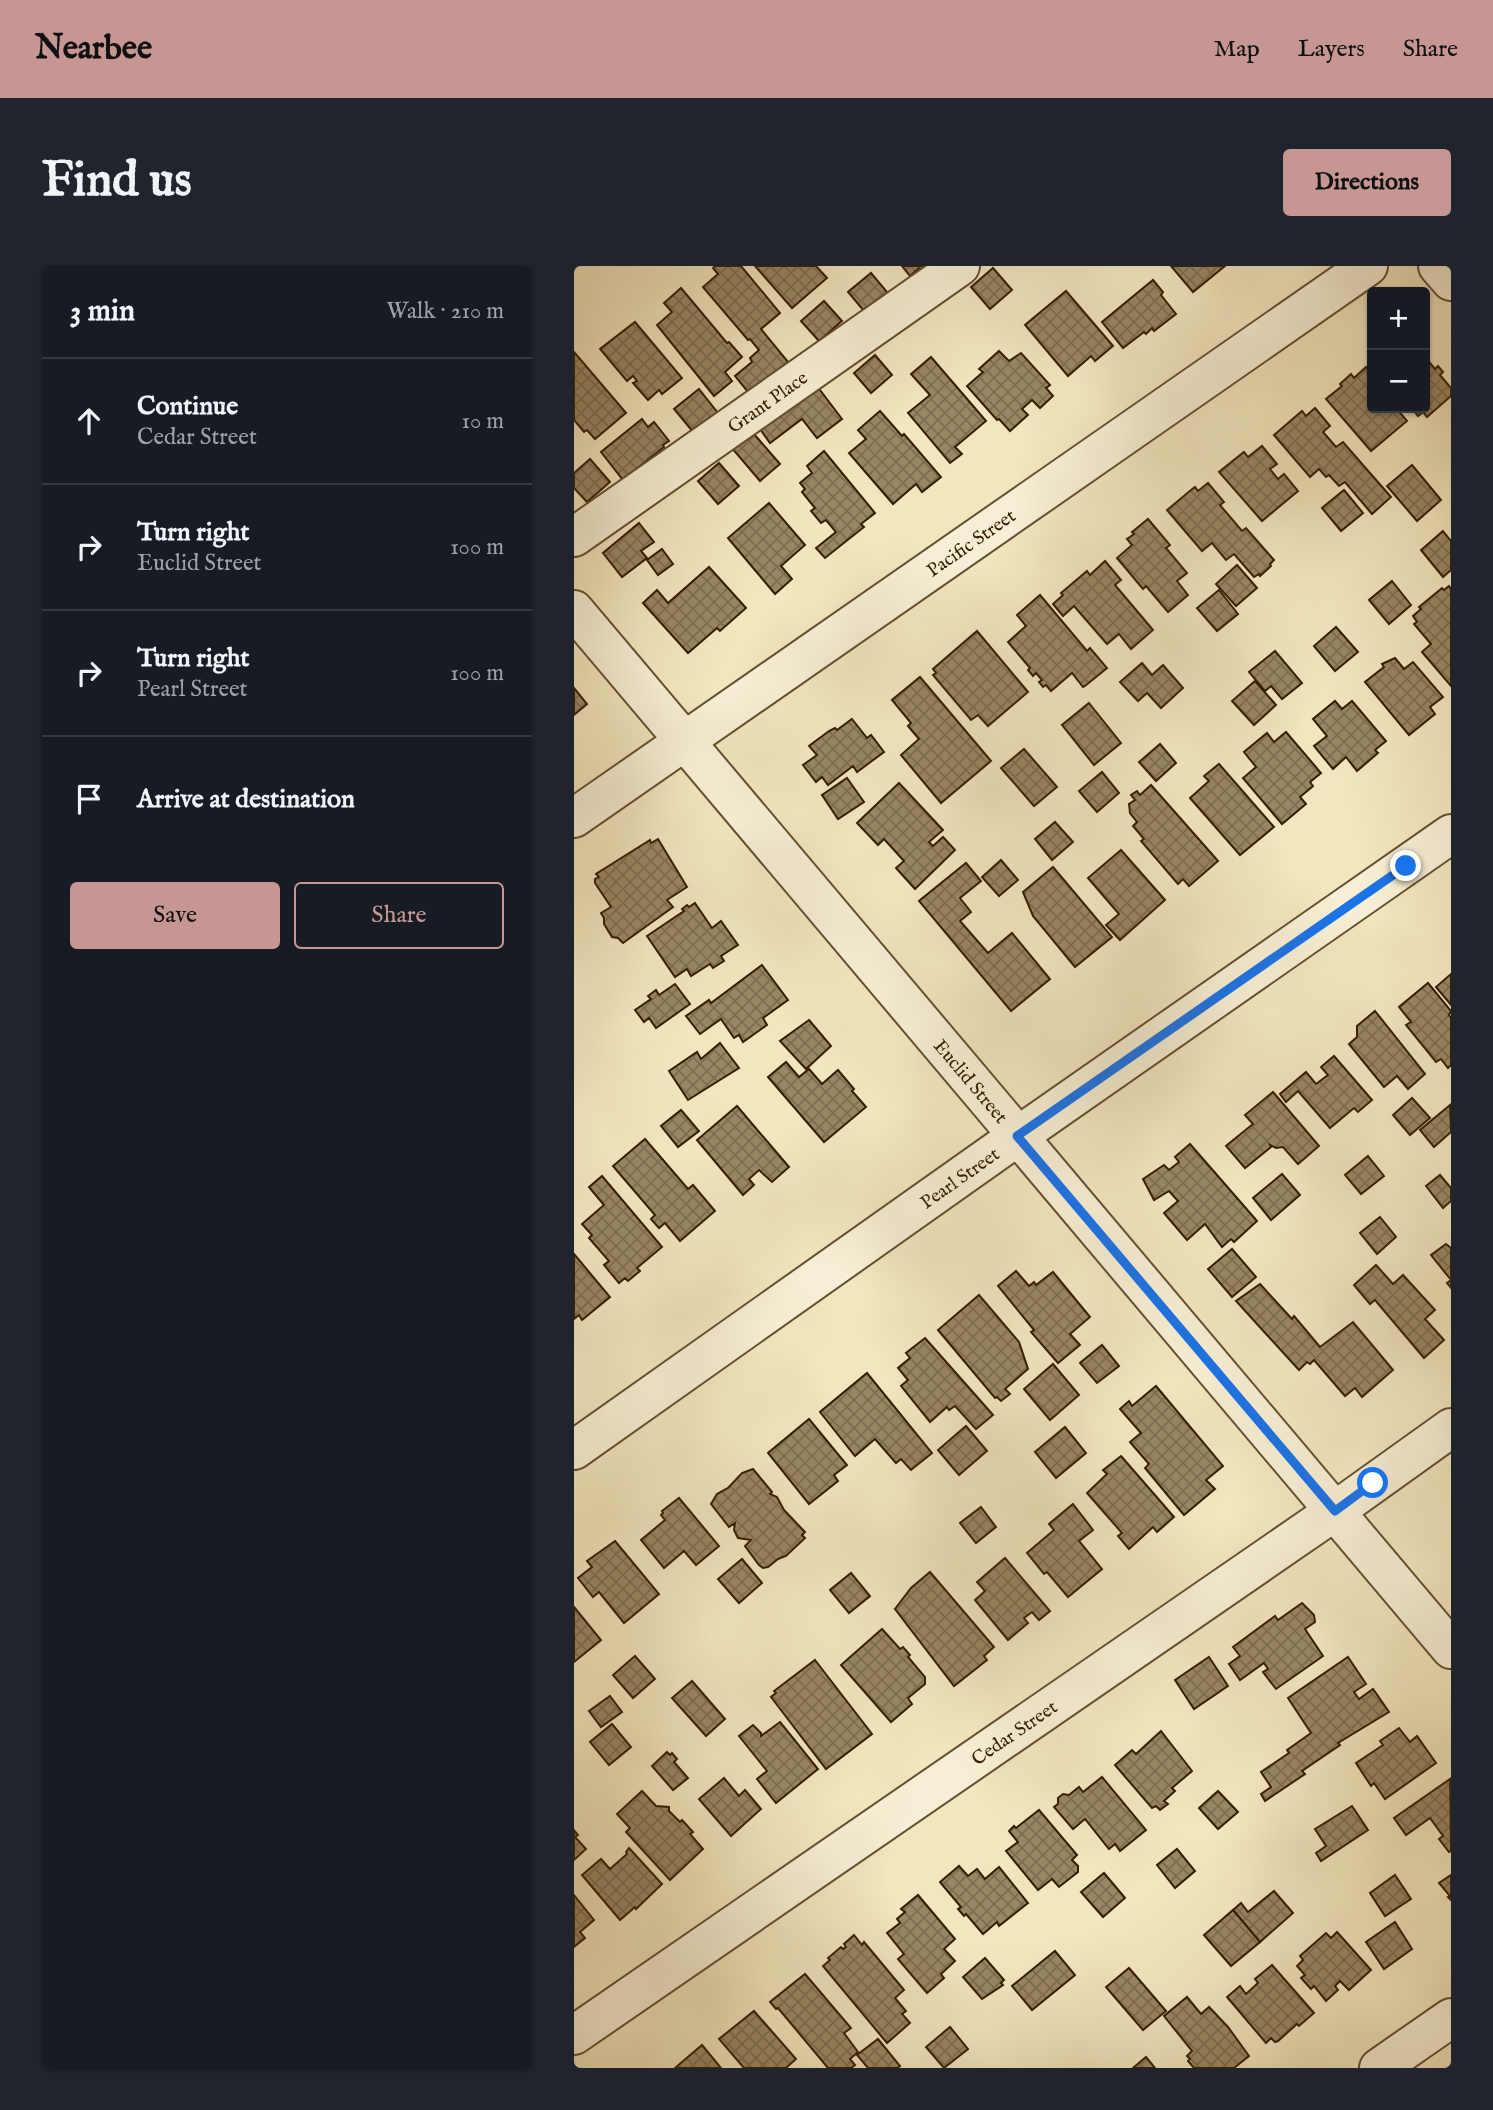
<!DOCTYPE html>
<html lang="en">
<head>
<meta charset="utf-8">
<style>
	body { margin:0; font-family:"IM FELL English",serif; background:#20242c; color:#f1f3f6 }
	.controls { position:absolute; right:21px; top:21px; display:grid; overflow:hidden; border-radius:7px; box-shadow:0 2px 5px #0004 }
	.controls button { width:63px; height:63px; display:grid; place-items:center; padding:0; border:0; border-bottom:2px solid #363941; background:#171b24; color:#f1f3f6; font:35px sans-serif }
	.stop { position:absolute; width:21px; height:21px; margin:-16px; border:5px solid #1a73e8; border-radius:50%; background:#fff }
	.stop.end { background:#1a73e8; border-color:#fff; box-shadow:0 2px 7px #0008 }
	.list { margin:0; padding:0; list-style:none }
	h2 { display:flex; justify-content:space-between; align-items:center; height:91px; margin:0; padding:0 28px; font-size:30px }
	h2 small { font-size:23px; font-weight:400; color:#9ea1a6 }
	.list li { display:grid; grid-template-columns:46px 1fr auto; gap:21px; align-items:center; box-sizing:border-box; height:126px; padding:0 28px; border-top:2px solid #363941 }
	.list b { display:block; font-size:26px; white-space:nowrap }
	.list p { margin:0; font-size:23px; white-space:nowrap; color:#9ea1a6 }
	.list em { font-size:23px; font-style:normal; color:#9ea1a6 }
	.actions { display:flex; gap:14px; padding:21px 28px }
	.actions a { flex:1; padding:16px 0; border:2px solid #c59692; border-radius:7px; text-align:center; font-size:24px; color:#c59692 }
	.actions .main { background:#c59692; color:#111 }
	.icon { flex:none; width:38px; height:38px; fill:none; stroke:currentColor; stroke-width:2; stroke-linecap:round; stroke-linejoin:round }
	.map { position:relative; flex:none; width:877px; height:1802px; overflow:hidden; border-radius:7px }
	header { display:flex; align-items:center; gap:42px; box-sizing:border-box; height:98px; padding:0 35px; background:#c59692; color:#111 }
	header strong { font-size:33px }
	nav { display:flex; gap:38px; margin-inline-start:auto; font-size:24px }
	.intro { display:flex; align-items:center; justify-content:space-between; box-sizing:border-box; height:168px; padding:0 42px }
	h1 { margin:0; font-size:49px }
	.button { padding:18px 32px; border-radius:7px; background:#c59692; color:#111; font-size:24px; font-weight:700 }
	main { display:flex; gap:42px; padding:0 42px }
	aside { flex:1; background:#171b24; border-radius:7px; box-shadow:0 2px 5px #0004 }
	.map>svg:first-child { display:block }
	.building { fill:url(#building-cross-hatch); stroke:#361d02; stroke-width:2 }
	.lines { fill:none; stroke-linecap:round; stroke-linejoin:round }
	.minor-casing { stroke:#654f31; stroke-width:42 }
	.minor { stroke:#f7efd5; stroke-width:38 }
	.route { stroke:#1a73e8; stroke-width:9 }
	.labels { text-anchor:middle; stroke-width:5; stroke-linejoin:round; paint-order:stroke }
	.street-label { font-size:19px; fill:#361d02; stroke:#f7efd5 }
</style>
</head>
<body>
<header>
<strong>Nearbee</strong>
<nav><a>Map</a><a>Layers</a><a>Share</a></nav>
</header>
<div class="intro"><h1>Find us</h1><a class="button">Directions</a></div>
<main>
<aside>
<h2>3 min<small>Walk · 210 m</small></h2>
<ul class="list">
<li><svg class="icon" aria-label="ahead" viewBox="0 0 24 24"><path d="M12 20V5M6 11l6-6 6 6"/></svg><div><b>Continue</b><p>Cedar Street</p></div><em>10 m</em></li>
<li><svg class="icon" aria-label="right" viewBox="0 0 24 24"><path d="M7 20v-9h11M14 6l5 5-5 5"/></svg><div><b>Turn right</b><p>Euclid Street</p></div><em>100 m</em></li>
<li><svg class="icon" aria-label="right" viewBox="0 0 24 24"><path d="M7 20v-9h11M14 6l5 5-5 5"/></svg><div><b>Turn right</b><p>Pearl Street</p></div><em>100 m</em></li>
<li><svg class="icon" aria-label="arrive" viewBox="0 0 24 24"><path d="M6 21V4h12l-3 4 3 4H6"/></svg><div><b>Arrive at destination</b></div></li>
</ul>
<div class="actions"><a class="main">Save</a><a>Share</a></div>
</aside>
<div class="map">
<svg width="877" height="1802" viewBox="0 0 877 1802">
	<defs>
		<pattern id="building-cross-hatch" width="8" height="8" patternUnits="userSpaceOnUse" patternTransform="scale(1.75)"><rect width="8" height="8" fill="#988664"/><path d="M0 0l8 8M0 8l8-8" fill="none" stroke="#7d6d50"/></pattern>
	</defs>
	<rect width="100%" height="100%" fill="#f2e6bf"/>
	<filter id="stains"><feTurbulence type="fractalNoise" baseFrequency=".00286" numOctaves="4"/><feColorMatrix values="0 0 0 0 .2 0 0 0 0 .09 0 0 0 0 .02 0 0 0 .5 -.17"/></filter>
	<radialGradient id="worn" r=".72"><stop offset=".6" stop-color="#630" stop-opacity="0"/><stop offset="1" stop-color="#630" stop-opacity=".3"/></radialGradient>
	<!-- building -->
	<g class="building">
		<polygon points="141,0 167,0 206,47 187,63 219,102 178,131 161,110 178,96 176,92 185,84 176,73 174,74 129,21 144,8 139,2"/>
		<polygon points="181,0 242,0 253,12 218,42"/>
		<polygon points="328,0 352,0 347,4 345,2 336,10"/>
		<polygon points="597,0 651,0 619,26"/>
		<polygon points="419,2 438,24 416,43 397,21"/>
		<polygon points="297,7 318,32 295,51 274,26"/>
		<polygon points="579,14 589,26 587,29 602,48 580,65 578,62 572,68 570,66 549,82 528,56"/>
		<polygon points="107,22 153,77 155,76 168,91 151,106 158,115 140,130 83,59 98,46 90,37"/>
		<polygon points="492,25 539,80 521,95 517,90 494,110 451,59"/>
		<polygon points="250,35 268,55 245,75 227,55"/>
		<polygon points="61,56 108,112 88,128 85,124 74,134 59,117 63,115 59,110 53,115 26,83"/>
		<polygon points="425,85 435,95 447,87 476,119 472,122 479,130 466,142 458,134 448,143 454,149 436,165 425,153 423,154 393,120 409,106 405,103"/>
		<polygon points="0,86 52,147 21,173 13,164 10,166 0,154"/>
		<polygon points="301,89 318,109 297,127 280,107"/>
		<polygon points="357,91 412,155 381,181 388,188 376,197 334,147 356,129 337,108"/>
		<polygon points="851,91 861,103 864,100 869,106 866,109 877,122 877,130 853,151 849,146 844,150 838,142 851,142"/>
		<polygon points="792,101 798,108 798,142 822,142 833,155 797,185 752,133 768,120 766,118 777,108 780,112"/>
		<polygon points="243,120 268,153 243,172 228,153 196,177 186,163"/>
		<polygon points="125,123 144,147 120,167 100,143"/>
		<polygon points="741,142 756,160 749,166 762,181 769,176 817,231 798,248 771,216 765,220 755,209 752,211 745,203 736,211 700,169 728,145 732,150"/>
		<polygon points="306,145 328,170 330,168 367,211 348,226 342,218 319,238 275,187 292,173 284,164"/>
		<polygon points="68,153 74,161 80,156 95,175 89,179 90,181 49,214 27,186"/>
		<polygon points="179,167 206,198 186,215 157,181"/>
		<polygon points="688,180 703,198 696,203 704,213 710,208 724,225 688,255 645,206 670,186 674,191"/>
		<polygon points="250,185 301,247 287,258 290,261 251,292 242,282 262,266 252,254 247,257 237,245 241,242 228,226 231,223 226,217 238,207 233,200"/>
		<polygon points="16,193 36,216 13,236 0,222 0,207"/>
		<polygon points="145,197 165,220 144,238 124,215"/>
		<polygon points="838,199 867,234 843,255 813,220"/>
		<polygon points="634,217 650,236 646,239 668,265 672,262 700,294 696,298 697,300 686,310 685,308 680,311 660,288 652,294 638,277 628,285 593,244 617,224 621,221 624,225"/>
		<polygon points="770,224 789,247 767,265 748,242"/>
		<polygon points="195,237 231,279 207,300 218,313 201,328 154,272"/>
		<polygon points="574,253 596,279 592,282 613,307 603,315 614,329 594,346 572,320 569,323 543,292 558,279 553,273 560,268 558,266"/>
		<polygon points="65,257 80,276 67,285 73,292 48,311 29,287"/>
		<polygon points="869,265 877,275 877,304 869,311 847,284"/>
		<polygon points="88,283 99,298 84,309 73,294"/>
		<polygon points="531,295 547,314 541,319 579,364 557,383 545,368 533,378 500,340 489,350 479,338 489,329 487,327 513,305 516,309"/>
		<polygon points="663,299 683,322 662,340 642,318"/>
		<polygon points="135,301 172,342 146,365 143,362 114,387 69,337 83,324 94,337"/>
		<polygon points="818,315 837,339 815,358 795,334"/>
		<polygon points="875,320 877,323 877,420 848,386 857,378 840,358 843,356 839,350 847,343 845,341 868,322 870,324"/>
		<polygon points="645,324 664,348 643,365 623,342"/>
		<polygon points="466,329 513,385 516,382 533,402 511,420 509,421 498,407 477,425 472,419 469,421 465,416 468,414 462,407 459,410 454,404 456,402 434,376 452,360 443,349"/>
		<polygon points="762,361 784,386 761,405 740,380"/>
		<polygon points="403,365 454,426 414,460 404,449 397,454 359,409 362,407 359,403"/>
		<polygon points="701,385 728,417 708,433 697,420 691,425 675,406"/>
		<polygon points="821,392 830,403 839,396 869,431 856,441 861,448 835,469 791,416 810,401 808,398"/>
		<polygon points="568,397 578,409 589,399 609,422 587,442 573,427 564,435 546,416"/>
		<polygon points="346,411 417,495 367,537 327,489 345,473 334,460 337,457 318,434"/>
		<polygon points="681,415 702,439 680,459 658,435"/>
		<polygon points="0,422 13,438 0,449"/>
		<polygon points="761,435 768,443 778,435 812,475 801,484 804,487 783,505 772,491 759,503 740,480 753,470 739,453"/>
		<polygon points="515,437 547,477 520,499 488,459"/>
		<polygon points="278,453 293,472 297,469 310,486 283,506 279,500 254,519 248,511 242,516 229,499 243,489 235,480 255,465 261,462 263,464"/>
		<polygon points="712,466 747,507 736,516 739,520 726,531 732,538 708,558 669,512 682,501 670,486 693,467 700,476"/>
		<polygon points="586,478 602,497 582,515 565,496"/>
		<polygon points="450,483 483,521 460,540 427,502"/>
		<polygon points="645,498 700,561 666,589 616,532 635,515 630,510"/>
		<polygon points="528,506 545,527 523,546 505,525"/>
		<polygon points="273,512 290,536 264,553 248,529"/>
		<polygon points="325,517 369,564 355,576 359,580 369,571 381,584 341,623 322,602 330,595 310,573 304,579 283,557"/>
		<polygon points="577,519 644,595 615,620 609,613 604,618 567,575 570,573 559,560 563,556 556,547 555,538 561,534 557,529 563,525 566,529"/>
		<polygon points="481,556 499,576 478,594 461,573"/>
		<polygon points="84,573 113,621 93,634 99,641 49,677 44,672 38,671 30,658 30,652 27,647 37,641 21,617 21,613 25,611 22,608 76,574 77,577"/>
		<polygon points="547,584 591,634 546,674 532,659 545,648 514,612"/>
		<polygon points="427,594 444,614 425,630 408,611"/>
		<polygon points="392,597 407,615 386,632 397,646 386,655 414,687 438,667 476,713 437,745 345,635"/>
		<polygon points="479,601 538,671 501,701 459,650 449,626"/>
		<polygon points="121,637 138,662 147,655 164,679 147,690 150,695 139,702 136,698 117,710 113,703 101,711 73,670 110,645 108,643 113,639 115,641"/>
		<polygon points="188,699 214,734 189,752 193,759 169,776 165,769 160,772 147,753 126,768 112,750 135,734 137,737"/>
		<polygon points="877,708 877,739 862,721"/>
		<polygon points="854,717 877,745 875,749 877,752 877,799 874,802 867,793 862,796 832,759 837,756 825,741"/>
		<polygon points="101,718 116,738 82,762 75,752 70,756 61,744 77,733 74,730 82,724 85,729"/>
		<polygon points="801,745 851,808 834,823 823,810 810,821 775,778 783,771 783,760"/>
		<polygon points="235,754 257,780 232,803 206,775"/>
		<polygon points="146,777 165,802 114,834 95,805 123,786 127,793"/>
		<polygon points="760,790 798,834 784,846 780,842 756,862 724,825 712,836 706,828 732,806 742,818 754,809 747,801"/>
		<polygon points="212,796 225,811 235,803 248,818 264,804 280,823 278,825 292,841 250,876 194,811"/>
		<polygon points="699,826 745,880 724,898 709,881 702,882 696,879 697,881 671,902 652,880 679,858 671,849"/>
		<polygon points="838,832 856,852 836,869 819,849"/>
		<polygon points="876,839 877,866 860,881 846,864"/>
		<polygon points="163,840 215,901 198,916 185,904 175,913 180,919 169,929 123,874"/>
		<polygon points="107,844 125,865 104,881 87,860"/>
		<polygon points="71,873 114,923 119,919 141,945 106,975 91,957 85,962 77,953 81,949 39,900"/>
		<polygon points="616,878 683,955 660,976 657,973 648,981 631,958 613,974 590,947 604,935 595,925 580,934 569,913 590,899 595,904 605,896 601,891"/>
		<polygon points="794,890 810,910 787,928 771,909"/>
		<polygon points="708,908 726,929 697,954 679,932"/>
		<polygon points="866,909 877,922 877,935 869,942 852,920"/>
		<polygon points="28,910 88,981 63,1002 66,1005 54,1015 51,1012 45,1017 30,999 35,995 15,972 18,969 8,958 30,939 15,921"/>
		<polygon points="806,951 822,971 803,988 786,967"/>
		<polygon points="872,978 877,982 877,1022 873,1017 877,1014 857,989"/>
		<polygon points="658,983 682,1011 658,1031 634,1003"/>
		<polygon points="0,988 36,1031 8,1054 5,1049 0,1053"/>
		<polygon points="802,999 819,1018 829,1009 861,1044 851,1053 870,1074 850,1092 801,1034 796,1038 780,1019"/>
		<polygon points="442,1005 455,1020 460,1016 462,1019 479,1006 516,1051 496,1068 506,1079 484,1097 457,1066 460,1064 424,1020"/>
		<polygon points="686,1018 718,1053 720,1050 746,1081 779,1056 819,1104 788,1131 781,1122 771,1130 740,1094 736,1098 733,1096 725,1104 662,1035"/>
		<polygon points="405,1029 445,1076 454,1103 431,1123 436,1128 427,1135 423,1131 421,1132 364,1064"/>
		<polygon points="351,1072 419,1149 402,1163 381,1140 375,1144 373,1141 356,1156 327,1120 334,1114 324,1102 336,1092 332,1087"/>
		<polygon points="528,1079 545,1100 523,1117 506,1097"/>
		<polygon points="479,1098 505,1129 476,1154 450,1123"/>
		<polygon points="293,1107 358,1187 337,1204 327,1193 322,1197 301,1173 281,1190 246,1146"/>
		<polygon points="582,1120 649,1200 632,1214 641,1223 610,1249 571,1202 575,1198 556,1176 567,1167 546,1143 555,1135 558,1140"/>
		<polygon points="235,1153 273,1199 260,1209 264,1215 235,1238 194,1187"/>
		<polygon points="392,1160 413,1185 385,1209 364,1184"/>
		<polygon points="491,1161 512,1187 482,1212 461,1186"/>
		<polygon points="547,1190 600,1251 583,1266 579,1261 555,1283 544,1270 548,1267 513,1227 533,1208 529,1204"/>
		<polygon points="179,1203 198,1226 196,1228 203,1231 210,1244 231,1266 228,1269 231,1272 212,1290 204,1293 194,1301 189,1302 185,1299 171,1280 177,1274 164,1272 160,1264 161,1257 155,1261 137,1238 143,1228 154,1222 168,1207"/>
		<polygon points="105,1232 145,1280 122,1299 110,1285 90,1302 67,1274 91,1254 87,1249 89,1247 88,1245"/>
		<polygon points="499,1238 519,1264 505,1275 528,1303 494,1331 473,1306 470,1308 453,1287 480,1264 475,1258"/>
		<polygon points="407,1241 422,1261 402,1277 386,1257"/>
		<polygon points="41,1275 85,1328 50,1357 25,1326 19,1331 4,1312 18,1301 13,1295"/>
		<polygon points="431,1292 476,1345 465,1354 458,1346 450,1352 454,1357 434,1374 401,1334 411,1325 403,1316"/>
		<polygon points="168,1293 188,1317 165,1337 144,1313"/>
		<polygon points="356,1306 420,1381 410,1390 413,1394 380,1420 321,1343 337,1322"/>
		<polygon points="277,1307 296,1330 275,1347 256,1324"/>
		<polygon points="728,1337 740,1349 741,1356 731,1363 749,1390 702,1423 689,1406 694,1403 690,1397 666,1414 655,1398 666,1390 659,1381 701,1350 704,1354"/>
		<polygon points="0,1341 27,1374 0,1396"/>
		<polygon points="308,1363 326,1383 329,1381 336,1389 334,1391 351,1411 351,1418 334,1432 338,1438 317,1456 267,1399"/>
		<polygon points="61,1390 81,1413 59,1432 39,1409"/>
		<polygon points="635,1391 654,1420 620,1443 601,1414"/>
		<polygon points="774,1391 792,1418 780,1426 785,1433 799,1423 815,1446 764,1477 766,1479 728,1505 731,1508 691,1535 687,1528 697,1521 687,1506 715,1487 713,1484 737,1467 714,1432"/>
		<polygon points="241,1394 298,1468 252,1503 197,1431 202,1427 200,1425"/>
		<polygon points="118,1415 151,1453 132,1470 98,1432"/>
		<polygon points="36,1430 48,1446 27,1461 15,1445"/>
		<polygon points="206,1456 244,1503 202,1537 183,1513 193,1505 165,1470 179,1459 187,1467 187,1470"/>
		<polygon points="38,1458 57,1481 35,1499 16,1476"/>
		<polygon points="825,1462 836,1476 843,1470 862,1497 811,1533 800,1517 797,1520 782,1497 809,1479 806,1475"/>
		<polygon points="587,1465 618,1505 598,1522 601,1525 590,1535 594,1538 586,1544 582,1540 578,1542 541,1499 558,1484 562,1488"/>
		<polygon points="93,1486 96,1489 98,1487 103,1493 100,1496 114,1512 99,1524 78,1500"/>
		<polygon points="528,1511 572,1564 546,1585 541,1578 535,1583 511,1553 499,1563 480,1541 484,1538 484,1532 489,1528 495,1529 505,1521 509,1526"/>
		<polygon points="150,1512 165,1530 171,1524 187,1543 157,1570 125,1533"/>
		<polygon points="876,1513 877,1585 875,1586 865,1573 869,1570 856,1552 832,1569 820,1552"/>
		<polygon points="68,1525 82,1540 95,1541 95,1545 106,1556 108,1554 119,1566 116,1568 129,1583 96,1614 52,1566 56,1562 43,1548"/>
		<polygon points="644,1525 664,1546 644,1563 625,1542"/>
		<polygon points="778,1540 794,1564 747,1595 742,1587 752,1580 741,1563"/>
		<polygon points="465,1544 503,1589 498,1594 504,1600 504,1606 485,1621 478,1613 464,1624 432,1585 444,1576 435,1565 440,1560 442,1562"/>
		<polygon points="0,1564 4,1569 1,1571 12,1583 0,1594"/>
		<polygon points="55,1582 88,1618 62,1643 61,1641 46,1654 8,1609 27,1593 36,1603 53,1588 52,1586"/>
		<polygon points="603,1583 621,1605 601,1622 583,1599"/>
		<polygon points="385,1600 394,1610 403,1603 411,1613 425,1601 454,1637 425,1660 423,1656 409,1668 392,1648 390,1650 384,1643 387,1641 366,1616"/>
		<polygon points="530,1607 551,1632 529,1651 507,1626"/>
		<polygon points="821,1609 837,1633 811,1650 796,1627"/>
		<polygon points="877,1609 877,1634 874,1631 876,1630 865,1617"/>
		<polygon points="700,1625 719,1647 686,1676 659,1644 667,1637 674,1646"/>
		<polygon points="0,1629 20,1654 6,1666 11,1672 0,1681"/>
		<polygon points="344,1629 381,1673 370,1683 381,1695 367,1708 370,1712 353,1727 324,1693 330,1688 313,1667 326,1657 323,1653 331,1646 327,1643"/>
		<polygon points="659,1644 686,1676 657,1700 630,1669"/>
		<polygon points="821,1656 838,1683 810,1703 792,1676"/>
		<polygon points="763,1666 797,1704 775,1724 766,1715 761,1720 764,1724 752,1735 740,1720 737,1723 727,1712 731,1709 723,1700 729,1694 726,1690 752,1667 757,1672"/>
		<polygon points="280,1669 288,1679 290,1676 330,1724 321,1732 332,1745 328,1748 336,1757 313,1777 249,1700 256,1694 254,1692 267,1681 269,1683 272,1681 270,1678"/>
		<polygon points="481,1685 501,1709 458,1744 438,1720"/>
		<polygon points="411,1692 430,1714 427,1717 429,1719 408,1733 389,1711"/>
		<polygon points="698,1699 740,1747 725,1760 723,1758 704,1775 701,1776 697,1772 692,1777 653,1731 666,1720 672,1728 684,1717 681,1713"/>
		<polygon points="555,1702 592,1745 569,1764 532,1721"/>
		<polygon points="231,1708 277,1762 270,1767 284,1786 276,1793 281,1799 277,1802 254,1802 204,1742 202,1743 196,1736"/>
		<polygon points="613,1731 627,1748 635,1741 654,1761 675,1790 660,1802 620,1802 614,1795 616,1793 613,1790 618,1785 590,1750"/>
		<polygon points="180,1745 222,1793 212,1802 170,1802 145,1773"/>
		<polygon points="376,1761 394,1783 370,1802 352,1781"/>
		<polygon points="304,1773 326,1800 323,1802 294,1802 283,1789"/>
		<polygon points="128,1779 147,1802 101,1802"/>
		<polygon points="572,1791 581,1802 559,1802"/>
	</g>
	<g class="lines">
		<!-- minor casing -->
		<g class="minor-casing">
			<g id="minor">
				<polyline points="864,0 877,15"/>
				<path id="s1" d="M0,271l386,-271"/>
				<path id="s2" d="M0,344l877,1039"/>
				<path id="s3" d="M0,552l794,-552"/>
				<path id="s4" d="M0,1184l444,-314 433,-302"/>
				<path id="s5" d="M0,1769l761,-524 116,-83"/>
				<polyline points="805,1802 877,1752"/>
			</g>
		</g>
		<!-- minor -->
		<use href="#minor" class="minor"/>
	</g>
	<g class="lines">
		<!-- route -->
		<polyline class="route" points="799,1217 761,1245 443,870 832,600"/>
	</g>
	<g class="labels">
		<!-- street labels -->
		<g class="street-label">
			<text dy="7" stroke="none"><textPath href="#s1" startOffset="236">Grant Place</textPath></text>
			<text dy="7" stroke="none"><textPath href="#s3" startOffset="483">Pacific Street</textPath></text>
			<text dy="7" stroke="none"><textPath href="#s2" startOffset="616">Euclid Street</textPath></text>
			<text dy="7" stroke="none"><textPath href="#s4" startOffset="472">Pearl Street</textPath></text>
			<text dy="7" stroke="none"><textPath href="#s5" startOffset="534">Cedar Street</textPath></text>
		</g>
	</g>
	<rect width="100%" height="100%" filter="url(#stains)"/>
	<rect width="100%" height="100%" fill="url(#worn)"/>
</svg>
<div class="controls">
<button>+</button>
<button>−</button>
</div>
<div class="stop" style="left:799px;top:1217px"></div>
<div class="stop end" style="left:832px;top:600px"></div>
</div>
</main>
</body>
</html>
